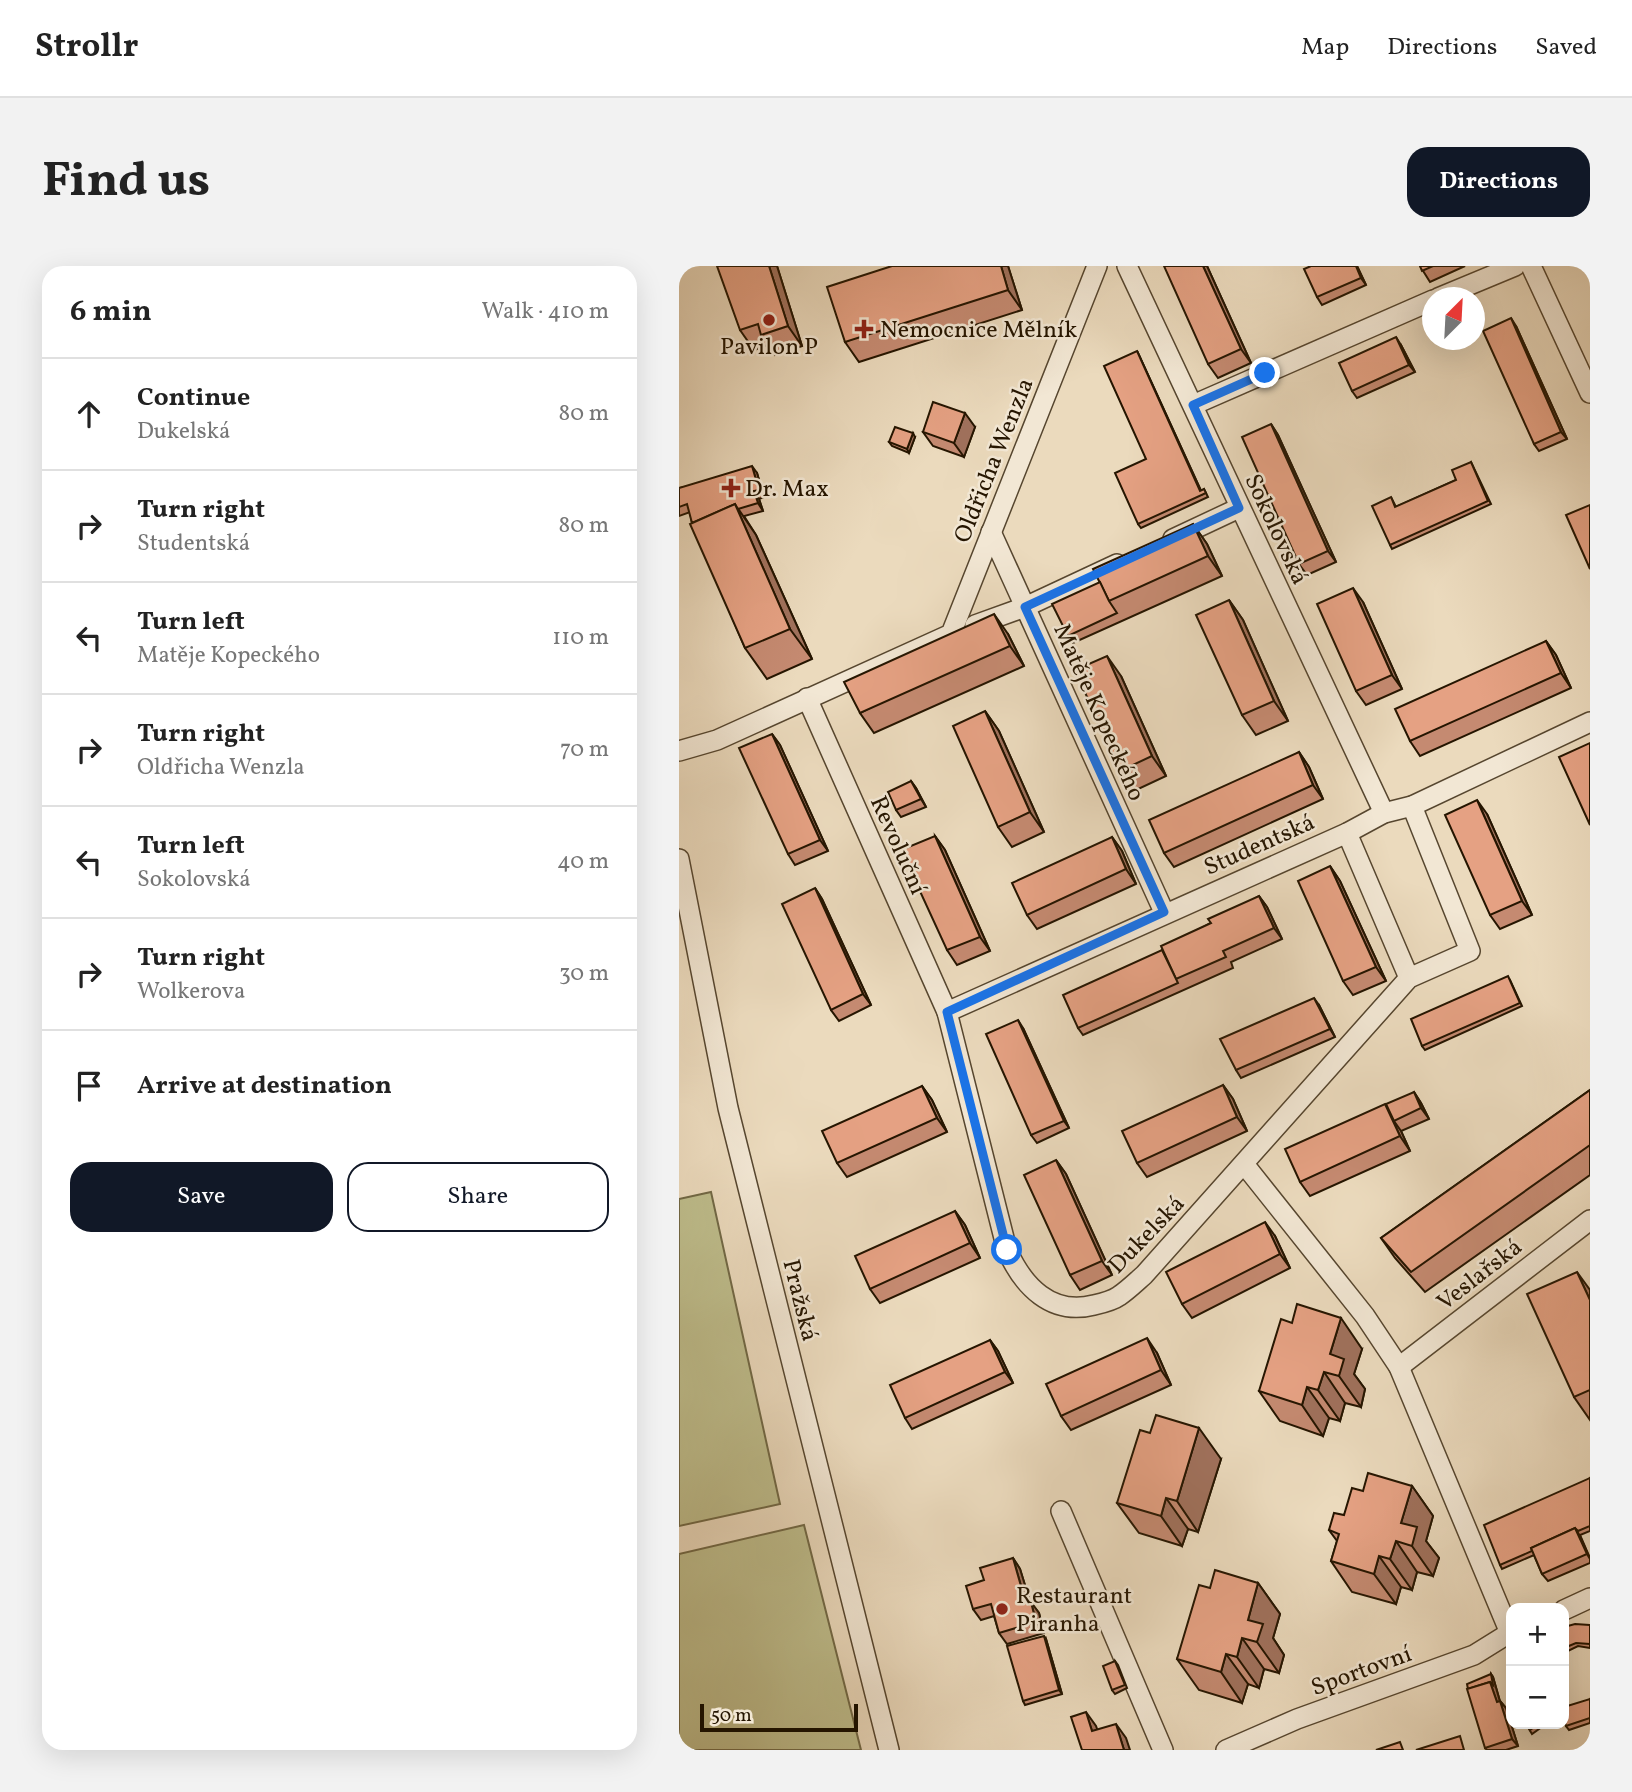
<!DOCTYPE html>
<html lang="en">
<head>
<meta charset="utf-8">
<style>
	body { margin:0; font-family:Vollkorn,serif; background:#f2f2f2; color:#222 }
	.controls { position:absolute; right:21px; bottom:21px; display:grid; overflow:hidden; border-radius:14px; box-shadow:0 7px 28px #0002 }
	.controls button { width:63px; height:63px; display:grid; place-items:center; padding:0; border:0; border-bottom:2px solid #e0e0e0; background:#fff; color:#222; font:35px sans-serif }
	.compass { position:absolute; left:743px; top:21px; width:63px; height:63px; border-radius:50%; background:#fff; box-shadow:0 7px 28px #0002; rotate:24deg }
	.scale { position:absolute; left:21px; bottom:18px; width:158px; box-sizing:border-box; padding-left:7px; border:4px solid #251500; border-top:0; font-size:19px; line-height:24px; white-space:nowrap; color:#251500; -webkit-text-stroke:5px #f2e7d4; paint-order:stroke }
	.stop { position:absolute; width:21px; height:21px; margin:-16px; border:5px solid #1a73e8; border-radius:50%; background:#fff }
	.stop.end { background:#1a73e8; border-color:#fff; box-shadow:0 2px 7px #0008 }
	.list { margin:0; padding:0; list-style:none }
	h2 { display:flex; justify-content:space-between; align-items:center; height:91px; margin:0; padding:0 28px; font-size:30px }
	h2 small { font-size:23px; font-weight:400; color:#767676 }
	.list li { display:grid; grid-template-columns:46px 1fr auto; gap:21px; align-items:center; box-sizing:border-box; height:112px; padding:0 28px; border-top:2px solid #e0e0e0 }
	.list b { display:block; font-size:26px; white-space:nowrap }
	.list p { margin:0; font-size:23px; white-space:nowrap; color:#767676 }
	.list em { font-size:23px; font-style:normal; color:#767676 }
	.actions { display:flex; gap:14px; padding:21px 28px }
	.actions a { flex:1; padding:16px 0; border:2px solid #111827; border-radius:21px; text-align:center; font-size:24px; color:#111827 }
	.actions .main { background:#111827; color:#fff }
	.icon { flex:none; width:38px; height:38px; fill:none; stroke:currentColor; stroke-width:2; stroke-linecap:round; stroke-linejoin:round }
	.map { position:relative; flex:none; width:911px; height:1484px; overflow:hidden; border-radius:21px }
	header { display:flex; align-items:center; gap:42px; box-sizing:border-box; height:98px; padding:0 35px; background:#fff; border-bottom:2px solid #e0e0e0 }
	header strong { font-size:33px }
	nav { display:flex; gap:38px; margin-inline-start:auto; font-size:24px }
	.intro { display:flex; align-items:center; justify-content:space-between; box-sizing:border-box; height:168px; padding:0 42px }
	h1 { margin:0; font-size:49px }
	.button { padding:18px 32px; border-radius:21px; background:#111827; color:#fff; font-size:24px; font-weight:700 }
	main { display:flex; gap:42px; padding:0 42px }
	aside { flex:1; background:#fff; border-radius:21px; box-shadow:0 7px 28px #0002 }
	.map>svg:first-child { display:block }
	.green { fill:#bebd8c; stroke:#726946; stroke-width:2 }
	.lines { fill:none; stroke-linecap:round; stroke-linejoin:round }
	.street-casing { stroke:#56462f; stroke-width:22 }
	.street { stroke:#f2e7d4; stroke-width:19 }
	.wall { fill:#c58a71; stroke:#251500; stroke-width:2 }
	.shaded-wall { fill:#a0715c; stroke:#251500; stroke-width:2 }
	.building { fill:#e5a183; stroke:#251500; stroke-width:2 }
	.route { stroke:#1a73e8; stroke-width:9 }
	.poi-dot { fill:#8f2418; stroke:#f2e7d4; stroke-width:2.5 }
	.labels { text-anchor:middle; stroke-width:5; stroke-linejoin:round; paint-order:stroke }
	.poi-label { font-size:24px; fill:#251500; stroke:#f2e7d4; text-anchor:start }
	.street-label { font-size:24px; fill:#251500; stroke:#f2e7d4 }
</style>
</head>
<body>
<header>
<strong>Strollr</strong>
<nav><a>Map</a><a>Directions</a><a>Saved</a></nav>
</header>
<div class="intro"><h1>Find us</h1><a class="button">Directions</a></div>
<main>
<aside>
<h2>6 min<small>Walk · 410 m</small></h2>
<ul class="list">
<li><svg class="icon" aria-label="ahead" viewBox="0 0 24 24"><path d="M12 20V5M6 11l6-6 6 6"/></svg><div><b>Continue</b><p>Dukelská</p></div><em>80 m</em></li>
<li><svg class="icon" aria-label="right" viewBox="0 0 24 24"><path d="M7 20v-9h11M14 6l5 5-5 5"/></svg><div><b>Turn right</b><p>Studentská</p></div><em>80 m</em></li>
<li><svg class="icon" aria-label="left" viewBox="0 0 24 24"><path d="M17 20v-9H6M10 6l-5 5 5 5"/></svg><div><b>Turn left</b><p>Matěje Kopeckého</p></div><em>110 m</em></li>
<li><svg class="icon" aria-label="right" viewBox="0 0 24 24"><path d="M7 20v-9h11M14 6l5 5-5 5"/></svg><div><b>Turn right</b><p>Oldřicha Wenzla</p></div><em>70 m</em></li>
<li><svg class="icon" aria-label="left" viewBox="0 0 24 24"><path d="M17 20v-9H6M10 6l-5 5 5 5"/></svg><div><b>Turn left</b><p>Sokolovská</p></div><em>40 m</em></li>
<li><svg class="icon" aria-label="right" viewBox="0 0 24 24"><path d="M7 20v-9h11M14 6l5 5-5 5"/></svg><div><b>Turn right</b><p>Wolkerova</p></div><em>30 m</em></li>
<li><svg class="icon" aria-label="arrive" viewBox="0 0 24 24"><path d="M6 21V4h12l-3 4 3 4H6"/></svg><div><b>Arrive at destination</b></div></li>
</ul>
<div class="actions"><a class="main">Save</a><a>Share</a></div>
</aside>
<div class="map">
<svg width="911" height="1484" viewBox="0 0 911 1484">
	<rect width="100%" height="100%" fill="#ebdabd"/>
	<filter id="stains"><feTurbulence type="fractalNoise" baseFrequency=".00286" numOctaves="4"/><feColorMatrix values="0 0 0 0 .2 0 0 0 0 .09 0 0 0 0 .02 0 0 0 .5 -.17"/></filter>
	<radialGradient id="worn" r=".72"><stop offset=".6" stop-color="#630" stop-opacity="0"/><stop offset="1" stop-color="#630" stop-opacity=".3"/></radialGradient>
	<!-- green -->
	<g class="green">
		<polygon points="32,926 101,1238 0,1260 0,933"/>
		<polygon points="125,1259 182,1484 0,1484 0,1288"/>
	</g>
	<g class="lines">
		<!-- street casing -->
		<g class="street-casing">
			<g id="street">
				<polyline points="448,0 705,547"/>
				<polyline points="852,0 911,127"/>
				<polyline points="759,32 836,0"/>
				<polyline points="514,139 754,34"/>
				<polyline points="312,266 485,646"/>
				<polyline points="494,273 560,242"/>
				<polyline points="296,359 346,341 438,298"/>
				<path d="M128,432l140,314 60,238c16,36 44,66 87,55 9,-2 18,-4 25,-9 9,-6 17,-14 25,-21l265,-297 61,-27 -58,-145"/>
				<polyline points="0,485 38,474 272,368 418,0"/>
				<polyline points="668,567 730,712"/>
				<polyline points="0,593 49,842 210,1484"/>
				<polyline points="268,746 668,567 705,547 733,540 911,456"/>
				<polyline points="565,898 686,1050 720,1101 831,1367"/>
				<polyline points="720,1101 911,954"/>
				<polyline points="382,1245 484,1484"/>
				<polyline points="885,1344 911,1332"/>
				<polyline points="547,1484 618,1453 795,1389 832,1366"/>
			</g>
		</g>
		<!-- street -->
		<use href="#street" class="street"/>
	</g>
	<!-- wall -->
	<g class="wall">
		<polygon points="98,0 123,80 96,89 89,79 75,84 61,64"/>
		<polygon points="329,0 343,44 180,96 166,76"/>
		<polygon points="528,0 572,97 539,112 529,98"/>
		<polygon points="678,0 687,19 643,39 638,31"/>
		<polygon points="741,0 786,0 751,16"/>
		<polygon points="837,60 888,173 860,185 855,178"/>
		<polygon points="722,79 736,106 678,132 673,125"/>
		<polygon points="458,85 522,225 525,223 529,231 462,262 459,258 467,193"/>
		<polygon points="592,158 599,169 657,296 628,309 620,298"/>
		<polygon points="296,161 285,191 254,180 244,166"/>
		<polygon points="236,171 230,187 213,180 210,176"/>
		<polygon points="792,196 812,238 713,283 711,279 712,231 717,241 777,214"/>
		<polygon points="78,207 85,231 80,233 84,245 65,250 77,269 133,393 88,413 66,382 13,257 11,246 0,250 0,222"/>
		<polygon points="514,258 528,278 543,310 394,377 389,370 421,316"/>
		<polygon points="550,334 564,354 609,455 577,469 563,449"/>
		<polygon points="684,336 723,423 687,439 677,425"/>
		<polygon points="329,368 345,400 195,467 181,447"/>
		<polygon points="867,375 877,389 892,422 741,490 731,475"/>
		<polygon points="442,410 487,510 455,525 441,505"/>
		<polygon points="306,445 320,465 365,566 333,581 319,561"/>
		<polygon points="93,468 101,479 149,585 116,599 109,588"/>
		<polygon points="620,486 630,501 644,533 495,601 485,587"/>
		<polygon points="232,515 237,522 247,541 222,551 217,544"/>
		<polygon points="808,548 853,649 821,663 811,649"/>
		<polygon points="256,570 266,584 311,685 278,699 268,684"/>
		<polygon points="433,571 443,585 457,618 358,663 348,649"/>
		<polygon points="651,600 661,615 707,715 674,729 664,715"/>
		<polygon points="136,622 143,633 192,739 160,755 152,744"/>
		<polygon points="580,630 588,641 603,673 552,696 554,702 404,769 399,762 483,684"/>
		<polygon points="831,714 843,740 746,784 743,780"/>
		<polygon points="640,739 656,771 562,812 557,804"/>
		<polygon points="344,762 390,862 358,877 352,869"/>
		<polygon points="544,819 554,833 568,865 468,911 458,897"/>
		<polygon points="243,820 253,834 268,866 168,911 158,897"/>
		<polygon points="911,824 911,909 746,1026 716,992 702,972"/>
		<polygon points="735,826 742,837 750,853 722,865 731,885 631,930 621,916"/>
		<polygon points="377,894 387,908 433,1009 401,1024 391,1009"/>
		<polygon points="276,945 286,959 301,992 201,1037 191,1023"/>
		<polygon points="596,970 611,1002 513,1052 503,1038"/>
		<polygon points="911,1024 911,1154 895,1131"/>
		<polygon points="311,1074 319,1085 334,1117 233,1163 226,1152"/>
		<polygon points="683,1083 675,1108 686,1123 682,1141 666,1137 661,1155 650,1152 644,1170 601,1155 580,1125"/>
		<polygon points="478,1087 492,1119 392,1164 382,1150"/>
		<polygon points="542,1193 519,1266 509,1263 503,1280 460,1267 438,1237"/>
		<polygon points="911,1212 911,1265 901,1269 911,1292 911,1297 869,1315 863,1308 855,1289 823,1303 821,1299"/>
		<polygon points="733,1220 754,1250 747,1275 760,1292 754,1310 738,1306 733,1324 722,1321 717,1338 673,1326 652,1295 658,1275 650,1264 665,1249 684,1225"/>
		<polygon points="334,1292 341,1303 351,1336 360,1347 365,1367 328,1378 320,1367 315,1350 302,1354 294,1343 305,1314"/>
		<polygon points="579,1317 601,1348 594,1372 605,1389 600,1407 585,1403 580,1422 569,1418 563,1437 520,1424 498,1393 531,1322"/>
		<polygon points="911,1359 911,1382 899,1380 885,1387 885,1361"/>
		<polygon points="367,1373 383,1428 346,1439 344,1435"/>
		<polygon points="436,1395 439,1399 448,1422 436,1428 433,1424"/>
		<polygon points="812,1408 814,1411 821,1435 827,1442 839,1480 827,1484 808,1484 806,1482"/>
		<polygon points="911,1433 911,1457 890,1464 887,1460"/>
		<polygon points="847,1458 867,1458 853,1468"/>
	</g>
	<!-- shaded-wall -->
	<g class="shaded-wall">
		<polygon points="90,0 98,0 123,80 109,60"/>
		<polygon points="322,0 329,0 343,44 329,24"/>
		<polygon points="524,0 528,0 572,97 562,83"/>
		<polygon points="677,0 678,0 687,19 682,12"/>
		<polygon points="832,52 837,60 888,173 882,166"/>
		<polygon points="717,71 722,79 736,106 730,99"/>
		<polygon points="458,85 460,89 524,229 521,225"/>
		<polygon points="286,147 296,161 285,191 275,177"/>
		<polygon points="592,158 599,169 657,296 649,285"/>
		<polygon points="234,167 236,171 230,187 228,183"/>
		<polygon points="73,200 78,207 85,231 80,224"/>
		<polygon points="75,225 80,233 84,245 79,237"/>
		<polygon points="56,238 77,269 133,393 111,363"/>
		<polygon points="514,258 528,278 543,310 529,290"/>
		<polygon points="674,322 684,336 723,423 713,409"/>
		<polygon points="550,334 564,354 609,455 595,435"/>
		<polygon points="315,348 329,368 345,400 331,380"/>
		<polygon points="867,375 877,389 892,422 882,407"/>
		<polygon points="428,390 442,410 487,510 473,490"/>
		<polygon points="306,445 320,465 365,566 351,546"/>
		<polygon points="93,468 101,479 149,585 141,574"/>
		<polygon points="620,486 630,501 644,533 634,519"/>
		<polygon points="232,515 237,522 247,541 242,533"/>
		<polygon points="798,534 808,548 853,649 843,635"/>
		<polygon points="256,570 266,584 311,685 301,671"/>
		<polygon points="433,571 443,585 457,618 447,603"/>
		<polygon points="651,600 661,615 707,715 697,701"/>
		<polygon points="136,622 143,633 192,739 184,728"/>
		<polygon points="580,630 588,641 603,673 595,662"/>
		<polygon points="635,732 640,739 656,771 651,763"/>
		<polygon points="339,754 344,762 390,862 385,855"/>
		<polygon points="544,819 554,833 568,865 558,851"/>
		<polygon points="243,820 253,834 268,866 258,852"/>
		<polygon points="735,826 742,837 750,853 742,842"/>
		<polygon points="706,838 715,855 722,865 731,885 721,870"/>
		<polygon points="377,894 387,908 433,1009 423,995"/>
		<polygon points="276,945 286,959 301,992 291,977"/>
		<polygon points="586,956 596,970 611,1002 601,988"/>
		<polygon points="898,1006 911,1024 911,1034"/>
		<polygon points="662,1052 683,1083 675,1108 686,1123 682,1141 660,1110 651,1088"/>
		<polygon points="468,1072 478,1087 492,1119 482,1104"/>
		<polygon points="311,1074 319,1085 334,1117 326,1106"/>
		<polygon points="645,1106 666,1137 661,1155 639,1124"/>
		<polygon points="628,1121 650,1152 644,1170 623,1139"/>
		<polygon points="520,1162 542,1193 519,1266 498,1235"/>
		<polygon points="733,1220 754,1250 747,1275 760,1292 754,1310 733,1280 722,1257"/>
		<polygon points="487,1232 509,1263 503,1280 482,1250"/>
		<polygon points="896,1262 901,1270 911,1293 908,1288"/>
		<polygon points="717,1275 738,1306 733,1324 711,1293"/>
		<polygon points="700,1290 722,1321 717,1338 695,1308"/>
		<polygon points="334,1292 341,1303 354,1345 346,1334"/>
		<polygon points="579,1317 601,1348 594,1372 605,1389 600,1407 578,1376 569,1354"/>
		<polygon points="352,1336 360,1347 365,1367 357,1356"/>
		<polygon points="365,1370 367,1373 383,1428 380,1424"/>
		<polygon points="563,1372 585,1403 580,1422 558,1391"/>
		<polygon points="547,1388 569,1418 563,1437 542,1406"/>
		<polygon points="812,1408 814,1411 823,1443 818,1436 811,1416"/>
		<polygon points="821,1435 827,1442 839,1480 833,1473"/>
		<polygon points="407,1446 417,1460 424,1480 413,1465"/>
		<polygon points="437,1458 447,1472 451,1484 445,1484"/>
	</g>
	<!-- building -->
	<g class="building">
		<polygon points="38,0 90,0 109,60 82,69 79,58 61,64"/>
		<polygon points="213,0 322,0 329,24 166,76 148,21"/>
		<polygon points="485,0 524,0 562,83 529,98"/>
		<polygon points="632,0 677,0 682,12 638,31 625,3"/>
		<polygon points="741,0 754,0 743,5"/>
		<polygon points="832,52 882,166 855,178 804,65"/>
		<polygon points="717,71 730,99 673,125 660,97"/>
		<polygon points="458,85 521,225 525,223 527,227 459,258 436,207 467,193 425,100"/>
		<polygon points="254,136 286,147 275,177 244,166"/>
		<polygon points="592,158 649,285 620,298 563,171"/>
		<polygon points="216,161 234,167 228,183 210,176"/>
		<polygon points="792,196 809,235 711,279 693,240 712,231 716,241 777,214 773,204"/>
		<polygon points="73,200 80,224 75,225 79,237 59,243 56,238 13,257 8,238 0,241 0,222"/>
		<polygon points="56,238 111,363 66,382 11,258"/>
		<polygon points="911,239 911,303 887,249"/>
		<polygon points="514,258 529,290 430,335 414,303"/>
		<polygon points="421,316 430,335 438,347 389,370 373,338"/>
		<polygon points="674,322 713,409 677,425 638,338"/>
		<polygon points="550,334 595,435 563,449 517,349"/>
		<polygon points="315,348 331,380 181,447 165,416"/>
		<polygon points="867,375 882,407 731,475 716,443"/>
		<polygon points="428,390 473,490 441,505 396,404"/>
		<polygon points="306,445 351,546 319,561 274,460"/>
		<polygon points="93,468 141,574 109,588 60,482"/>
		<polygon points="911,477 911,559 880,491"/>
		<polygon points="620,486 634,519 485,587 470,554"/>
		<polygon points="232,515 242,533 217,544 209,526"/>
		<polygon points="798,534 843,635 811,649 766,549"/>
		<polygon points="256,570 301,671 268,684 222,584"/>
		<polygon points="433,571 447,603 348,649 333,617"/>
		<polygon points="651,600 697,701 664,715 619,615"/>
		<polygon points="136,622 184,728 152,744 103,638"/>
		<polygon points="580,630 595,662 544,685 547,691 497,713 482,680 532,657 529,653"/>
		<polygon points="483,684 499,717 399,762 384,729"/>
		<polygon points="829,710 841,737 743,780 732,753"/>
		<polygon points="635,732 651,763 557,804 541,773"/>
		<polygon points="339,754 385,855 352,869 307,768"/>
		<polygon points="544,819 558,851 458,897 443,865"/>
		<polygon points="243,820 258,852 158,897 143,865"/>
		<polygon points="911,824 911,879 732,1006 702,972"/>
		<polygon points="735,826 742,842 715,855 707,838"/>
		<polygon points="706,838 721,870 621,916 606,883"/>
		<polygon points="377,894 423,995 391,1009 345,909"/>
		<polygon points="276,945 291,977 191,1023 176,990"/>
		<polygon points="586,956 601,988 503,1038 487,1006"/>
		<polygon points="898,1006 911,1034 911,1124 895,1131 848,1028"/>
		<polygon points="618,1038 662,1052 651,1088 665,1093 660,1110 645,1106 639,1124 628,1121 623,1139 580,1125 602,1053 613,1057"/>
		<polygon points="468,1072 482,1104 382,1150 367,1118"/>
		<polygon points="311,1074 326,1106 226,1152 211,1119"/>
		<polygon points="477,1149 520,1162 498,1235 487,1232 482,1250 438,1237 461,1164 471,1167"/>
		<polygon points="689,1207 733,1220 722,1257 738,1261 733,1280 717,1275 711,1293 700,1290 695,1308 652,1295 660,1268 650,1264 655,1247 665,1249 673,1222 684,1225"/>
		<polygon points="911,1212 911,1260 899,1265 896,1262 852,1282 853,1285 821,1299 805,1259"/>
		<polygon points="896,1262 908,1288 863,1308 852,1282"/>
		<polygon points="334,1292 346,1334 352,1336 357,1356 320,1367 312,1338 294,1343 287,1320 305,1314 301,1302"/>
		<polygon points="536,1304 579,1317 569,1354 584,1358 578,1376 563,1372 558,1391 547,1388 542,1406 498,1393 520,1319 531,1322"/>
		<polygon points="896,1358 911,1359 911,1378 897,1377 885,1382 885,1361"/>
		<polygon points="365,1370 380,1424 344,1435 328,1380"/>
		<polygon points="436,1395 446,1419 433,1424 424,1400"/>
		<polygon points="812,1408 814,1419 811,1416 789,1423 788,1418"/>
		<polygon points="811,1416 818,1436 821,1435 833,1473 806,1482 788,1423"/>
		<polygon points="911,1433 911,1452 887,1460 885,1453 885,1441"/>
		<polygon points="407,1446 413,1465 437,1458 445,1484 403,1484 392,1451"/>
		<polygon points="847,1458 859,1458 851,1464"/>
		<polygon points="781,1470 785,1484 737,1484"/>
		<polygon points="721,1476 724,1484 697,1484"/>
	</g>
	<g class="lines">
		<!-- route -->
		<polyline class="route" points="328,984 268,746 485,646 346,341 560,242 514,139 586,107"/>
	</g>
	<!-- markers -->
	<g class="poi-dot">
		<circle cx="90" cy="54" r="7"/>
		<path d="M181.5 52.5h7v7h7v7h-7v7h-7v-7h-7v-7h7z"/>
		<path d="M48.5 211.5h7v7h7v7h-7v7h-7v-7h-7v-7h7z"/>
		<circle cx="323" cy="1343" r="7"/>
	</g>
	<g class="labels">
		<!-- poi labels -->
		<g class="poi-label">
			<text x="201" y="71">Nemocnice Mělník</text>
			<text x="90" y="88" text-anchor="middle">Pavilon P</text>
			<text x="66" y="230">Dr. Max</text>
			<text x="337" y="1337">Restaurant<tspan x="337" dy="28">Piranha</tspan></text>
		</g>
		<!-- street labels -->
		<g class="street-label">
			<text transform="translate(314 194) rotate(-68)" y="8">Oldřicha Wenzla</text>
			<text transform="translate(598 263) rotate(65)" y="8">Sokolovská</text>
			<text transform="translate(421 446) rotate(66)" y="8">Matěje Kopeckého</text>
			<text transform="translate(580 578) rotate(-24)" y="8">Studentská</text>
			<text transform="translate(220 579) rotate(66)" y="8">Revoluční</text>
			<text transform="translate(467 968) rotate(-46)" y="8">Dukelská</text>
			<text transform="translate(800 1008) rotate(-38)" y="8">Veslařská</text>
			<text transform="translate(122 1034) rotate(76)" y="8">Pražská</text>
			<text transform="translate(682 1404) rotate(-20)" y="8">Sportovní</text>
		</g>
	</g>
	<rect width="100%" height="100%" filter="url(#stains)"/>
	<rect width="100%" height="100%" fill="url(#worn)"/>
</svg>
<div class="controls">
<button>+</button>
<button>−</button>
</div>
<svg class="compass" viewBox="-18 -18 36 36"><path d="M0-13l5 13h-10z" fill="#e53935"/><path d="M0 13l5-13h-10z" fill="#767676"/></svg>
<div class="scale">50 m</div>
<div class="stop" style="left:328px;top:984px"></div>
<div class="stop end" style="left:586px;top:107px"></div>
</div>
</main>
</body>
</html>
